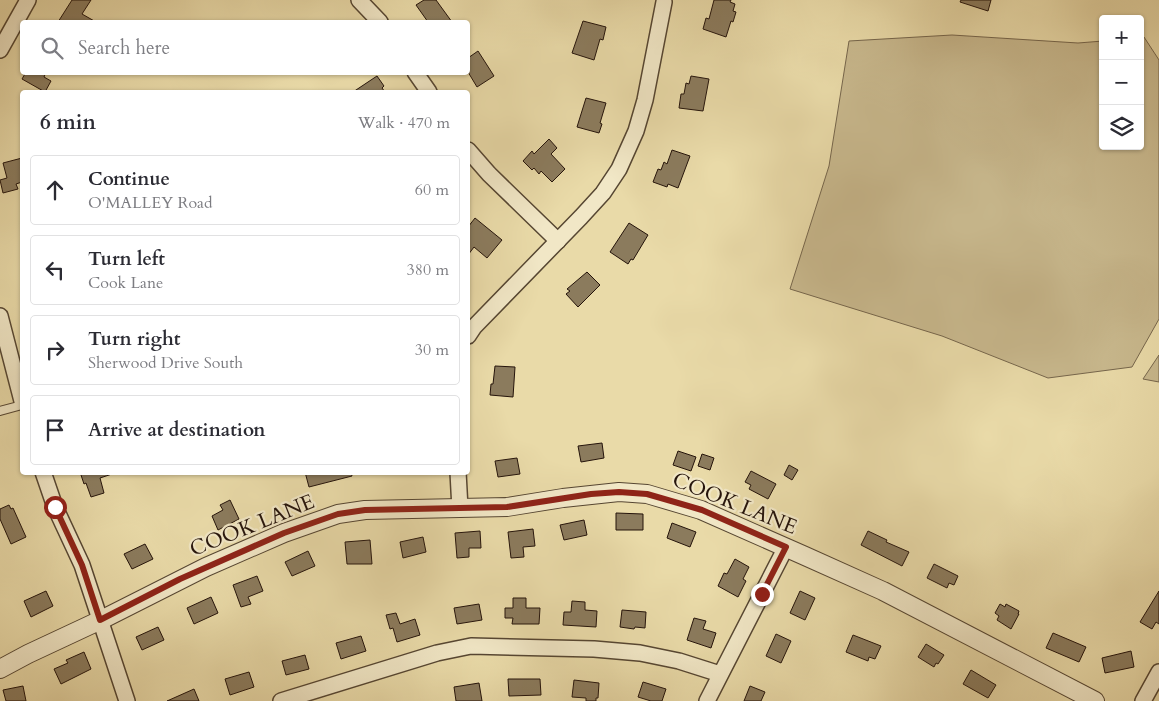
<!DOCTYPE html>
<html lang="en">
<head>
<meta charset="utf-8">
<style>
	body { margin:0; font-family:Cardo,serif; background:#f2f2f3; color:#2b2b33 }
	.controls { position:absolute; right:15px; top:15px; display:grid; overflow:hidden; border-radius:5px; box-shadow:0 1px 4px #0004 }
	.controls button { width:45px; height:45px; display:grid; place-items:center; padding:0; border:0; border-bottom:1px solid #e1e1e2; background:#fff; color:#2b2b33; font:25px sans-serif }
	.stop { position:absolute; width:15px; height:15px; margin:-11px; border:4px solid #8f2418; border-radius:50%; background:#fff }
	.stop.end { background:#8f2418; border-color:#fff; box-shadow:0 1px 5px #0008 }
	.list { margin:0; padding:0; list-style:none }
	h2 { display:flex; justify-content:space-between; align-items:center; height:65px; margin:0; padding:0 20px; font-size:21px }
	h2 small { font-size:16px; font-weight:400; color:#7c7c81 }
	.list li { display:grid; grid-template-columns:32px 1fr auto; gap:15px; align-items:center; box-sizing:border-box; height:70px; margin:0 10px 10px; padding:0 10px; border:1px solid #e1e1e2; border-radius:5px }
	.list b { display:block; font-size:19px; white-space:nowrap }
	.list p { margin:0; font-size:16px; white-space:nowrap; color:#7c7c81 }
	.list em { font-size:16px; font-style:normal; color:#7c7c81 }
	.icon { flex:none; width:28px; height:28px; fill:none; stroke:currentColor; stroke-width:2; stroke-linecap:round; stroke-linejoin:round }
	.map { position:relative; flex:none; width:1159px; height:701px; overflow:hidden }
	.search { position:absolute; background:#fff; box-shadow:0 1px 4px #0004; left:20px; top:20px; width:450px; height:55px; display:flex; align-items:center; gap:12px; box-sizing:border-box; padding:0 18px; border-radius:5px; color:#7c7c81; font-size:19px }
	.panel { position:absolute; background:#fff; box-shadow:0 1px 4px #0004; left:20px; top:90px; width:450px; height:385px; border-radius:5px }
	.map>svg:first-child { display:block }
	.green { fill:#c8b88d; stroke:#76664c }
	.building { fill:#8b7b5d; stroke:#25140b }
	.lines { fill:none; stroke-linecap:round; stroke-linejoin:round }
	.service-casing { stroke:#564632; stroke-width:10 }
	.minor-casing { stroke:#564632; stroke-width:18 }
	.tertiary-casing { stroke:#564632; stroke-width:20 }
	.service { stroke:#f1e7c6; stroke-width:8 }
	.minor { stroke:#f1e7c6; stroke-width:15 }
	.tertiary { stroke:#f1e7c6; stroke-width:18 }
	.route { stroke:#8f2418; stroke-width:6 }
	.labels { text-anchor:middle; stroke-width:4.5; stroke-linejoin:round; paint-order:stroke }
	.street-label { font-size:21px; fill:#25140b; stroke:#f1e7c6 }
</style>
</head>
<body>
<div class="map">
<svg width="1159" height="701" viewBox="0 0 1159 701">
	<rect width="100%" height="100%" fill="#e9daa8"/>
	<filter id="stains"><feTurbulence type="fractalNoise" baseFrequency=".004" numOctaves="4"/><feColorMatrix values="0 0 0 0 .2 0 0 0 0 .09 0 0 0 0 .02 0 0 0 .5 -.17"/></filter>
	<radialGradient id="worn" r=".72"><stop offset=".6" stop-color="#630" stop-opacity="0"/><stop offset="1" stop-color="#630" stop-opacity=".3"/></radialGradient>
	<!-- green -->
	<g class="green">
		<polygon points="952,35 1078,43 1103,41 1103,146 1140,146 1140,38 1144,37 1159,60 1159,319 1132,367 1048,378 942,336 790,289 829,166 849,41"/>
		<polygon points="1159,355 1159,382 1143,379"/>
	</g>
	<!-- building -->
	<g class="building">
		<polygon points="72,0 91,0 82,14 96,22 58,22"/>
		<polygon points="424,0 436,0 452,22 428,22 416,5"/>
		<polygon points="714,0 731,0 730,2 735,4 733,11 736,12 733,22 731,21 726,37 703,29 706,18 709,19"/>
		<polygon points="961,0 991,0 988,11 960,2"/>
		<polygon points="583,21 606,27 603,40 600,39 594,60 572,53"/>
		<polygon points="478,51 494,76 477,87 468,72 468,58"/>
		<polygon points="26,72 46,72 44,77 51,81 45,92 22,79"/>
		<polygon points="377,76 384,86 382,88 385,92 353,92"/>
		<polygon points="691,76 709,79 703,111 679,108 681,94 684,94 686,83 689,84"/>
		<polygon points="586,98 606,103 600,123 602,124 599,133 577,127"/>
		<polygon points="549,139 557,148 551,154 565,169 552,182 541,171 539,174 534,168 532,170 523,161 532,151 534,154"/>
		<polygon points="672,150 690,156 678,188 668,184 667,187 653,182 658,169 661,170 664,162 667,164"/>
		<polygon points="22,158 22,182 16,184 18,189 3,193 0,180 7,178 3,163"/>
		<polygon points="475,218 502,240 487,258 474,247 468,255 468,227"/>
		<polygon points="629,223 648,235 633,260 631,259 628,264 610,252"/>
		<polygon points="587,272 600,285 578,307 566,294 570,291 567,289"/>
		<polygon points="495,366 515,367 513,397 490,395 491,384 493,384"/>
		<polygon points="602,443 604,458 581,462 578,446"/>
		<polygon points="678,451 696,457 691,471 673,465"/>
		<polygon points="702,454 714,458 710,470 698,466"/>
		<polygon points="517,458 520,474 498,477 495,461"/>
		<polygon points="789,465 798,470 792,480 784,475"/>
		<polygon points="751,471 776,484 768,499 749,489 751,485 745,482"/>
		<polygon points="80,472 112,472 112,474 100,478 104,493 91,497 86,483 84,484"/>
		<polygon points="305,472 351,472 352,476 309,487"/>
		<polygon points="230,500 239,519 218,530 212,516 223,510 220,505"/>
		<polygon points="9,505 11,509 13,508 26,537 11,544 0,519 0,509"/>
		<polygon points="616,513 643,514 643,530 616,530"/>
		<polygon points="584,520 587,535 564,540 560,525"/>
		<polygon points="672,523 696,532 690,547 667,538"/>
		<polygon points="533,529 535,546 523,547 524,557 511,558 508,532"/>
		<polygon points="480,531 481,548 469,548 469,557 457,558 455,533"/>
		<polygon points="868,531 887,540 886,542 909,552 902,566 861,545"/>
		<polygon points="423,537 426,552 403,558 400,542"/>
		<polygon points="370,540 372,564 347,564 345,542"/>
		<polygon points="145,544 153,559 132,569 124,554"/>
		<polygon points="308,551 315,566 292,576 285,562"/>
		<polygon points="735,559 749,567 743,579 746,581 738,597 718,586 724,573 727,574"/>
		<polygon points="934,564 958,576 954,585 949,583 947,588 927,578"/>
		<polygon points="257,576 263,591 248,597 251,604 241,607 233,585"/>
		<polygon points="46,591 53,606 31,617 24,601"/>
		<polygon points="800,591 815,598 805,620 790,613"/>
		<polygon points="1159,591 1159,624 1156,622 1152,629 1140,622"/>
		<polygon points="211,597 218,613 194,624 187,608"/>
		<polygon points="513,598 526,598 526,608 540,608 539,624 512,624 513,618 505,618 505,608 513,608"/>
		<polygon points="572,601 585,602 585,610 597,611 596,627 563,625 564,612 571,612"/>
		<polygon points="479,604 482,620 457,624 454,608"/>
		<polygon points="1000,604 1005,607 1006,604 1019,611 1018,614 1019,614 1011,629 997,620 999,616 995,613"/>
		<polygon points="622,610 646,612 645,628 635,627 634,629 620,627"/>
		<polygon points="396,613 400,624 415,619 420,635 397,642 393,628 390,629 386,615"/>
		<polygon points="694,618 706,621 703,629 716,633 711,648 687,640"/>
		<polygon points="158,627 164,640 142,650 136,637"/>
		<polygon points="1053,633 1086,647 1079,662 1046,648"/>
		<polygon points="776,634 791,641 781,663 766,656"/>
		<polygon points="853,635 881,646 875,659 869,657 868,661 846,652"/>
		<polygon points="361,636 366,651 341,659 336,643"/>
		<polygon points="926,644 944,655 938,664 936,663 934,667 918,657"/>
		<polygon points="1131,651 1134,667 1105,673 1102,658"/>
		<polygon points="84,652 91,669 61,684 54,669 68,663 66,660"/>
		<polygon points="305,655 309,669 286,675 282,661"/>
		<polygon points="971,670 996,685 988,698 963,684"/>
		<polygon points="249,672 254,687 230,695 225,679"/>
		<polygon points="508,679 540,679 541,695 509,696"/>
		<polygon points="574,680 599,683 598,698 596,698 596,701 586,701 586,698 572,697"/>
		<polygon points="643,682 666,689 662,701 651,701 638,697"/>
		<polygon points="479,683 482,701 456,701 454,687"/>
		<polygon points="23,686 26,701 6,701 3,690"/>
		<polygon points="750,686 765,692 761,701 744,701"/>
		<polygon points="194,689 199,701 167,701"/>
	</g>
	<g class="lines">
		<!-- service casing -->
		<g class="service-casing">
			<polyline id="service" points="0,411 22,405"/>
		</g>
		<!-- minor casing -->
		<g class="minor-casing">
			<g id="minor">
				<polyline points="359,0 380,22"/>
				<polyline points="0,50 28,0"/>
				<polyline points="415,72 429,92"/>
				<polyline points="468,150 489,174 558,241"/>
				<polyline points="0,316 22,401"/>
				<polyline points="468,336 474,327 581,217 603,193 619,169 636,131 645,100 664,2"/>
				<polyline points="43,472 55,507 82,565 127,701"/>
				<polyline points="458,472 460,509"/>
				<polyline points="281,701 437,653 471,646 594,649 640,653 679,661 720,674"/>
				<polyline points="707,701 786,547"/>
				<polyline points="1143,701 1159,672"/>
			</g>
		</g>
		<!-- tertiary casing -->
		<g class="tertiary-casing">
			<polyline id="tertiary" points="0,669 28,654 105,618 206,567 284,533 338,514 365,510 507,507 563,498 619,492 647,494 701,510 805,556 883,591 1095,701"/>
		</g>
		<!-- service -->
		<use href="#service" class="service"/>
		<!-- minor -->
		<use href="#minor" class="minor"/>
		<!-- tertiary -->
		<use href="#tertiary" class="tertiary"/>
	</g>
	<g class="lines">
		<!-- route -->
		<polyline class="route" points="55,507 82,565 100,620 180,579 284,533 338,514 365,510 507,507 591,494 619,492 647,494 702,510 786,547 762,594"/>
	</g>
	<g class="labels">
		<!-- street labels -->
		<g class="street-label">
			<text transform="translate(735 503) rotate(22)" y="7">COOK LANE</text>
			<text transform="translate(252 525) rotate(-22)" y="7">COOK LANE</text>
		</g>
	</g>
	<rect width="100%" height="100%" filter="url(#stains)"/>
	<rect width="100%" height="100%" fill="url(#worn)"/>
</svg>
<div class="controls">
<button>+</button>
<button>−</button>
<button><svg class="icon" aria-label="layers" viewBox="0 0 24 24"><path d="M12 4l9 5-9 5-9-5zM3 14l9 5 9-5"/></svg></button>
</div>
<div class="stop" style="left:55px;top:507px"></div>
<div class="stop end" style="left:762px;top:594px"></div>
<div class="search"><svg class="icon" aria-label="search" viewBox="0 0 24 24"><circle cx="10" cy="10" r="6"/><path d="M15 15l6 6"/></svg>Search here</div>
<section class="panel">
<h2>6 min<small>Walk · 470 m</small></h2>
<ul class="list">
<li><svg class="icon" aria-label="ahead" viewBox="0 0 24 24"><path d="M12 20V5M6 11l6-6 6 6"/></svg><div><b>Continue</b><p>O'MALLEY Road</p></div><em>60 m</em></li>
<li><svg class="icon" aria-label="left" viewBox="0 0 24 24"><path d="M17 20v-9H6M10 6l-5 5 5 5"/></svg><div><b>Turn left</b><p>Cook Lane</p></div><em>380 m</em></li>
<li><svg class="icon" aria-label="right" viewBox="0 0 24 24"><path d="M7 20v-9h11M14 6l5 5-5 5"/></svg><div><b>Turn right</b><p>Sherwood Drive South</p></div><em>30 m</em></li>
<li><svg class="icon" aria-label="arrive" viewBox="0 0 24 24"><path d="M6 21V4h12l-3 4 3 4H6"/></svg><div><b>Arrive at destination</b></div></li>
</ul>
</section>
</div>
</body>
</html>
